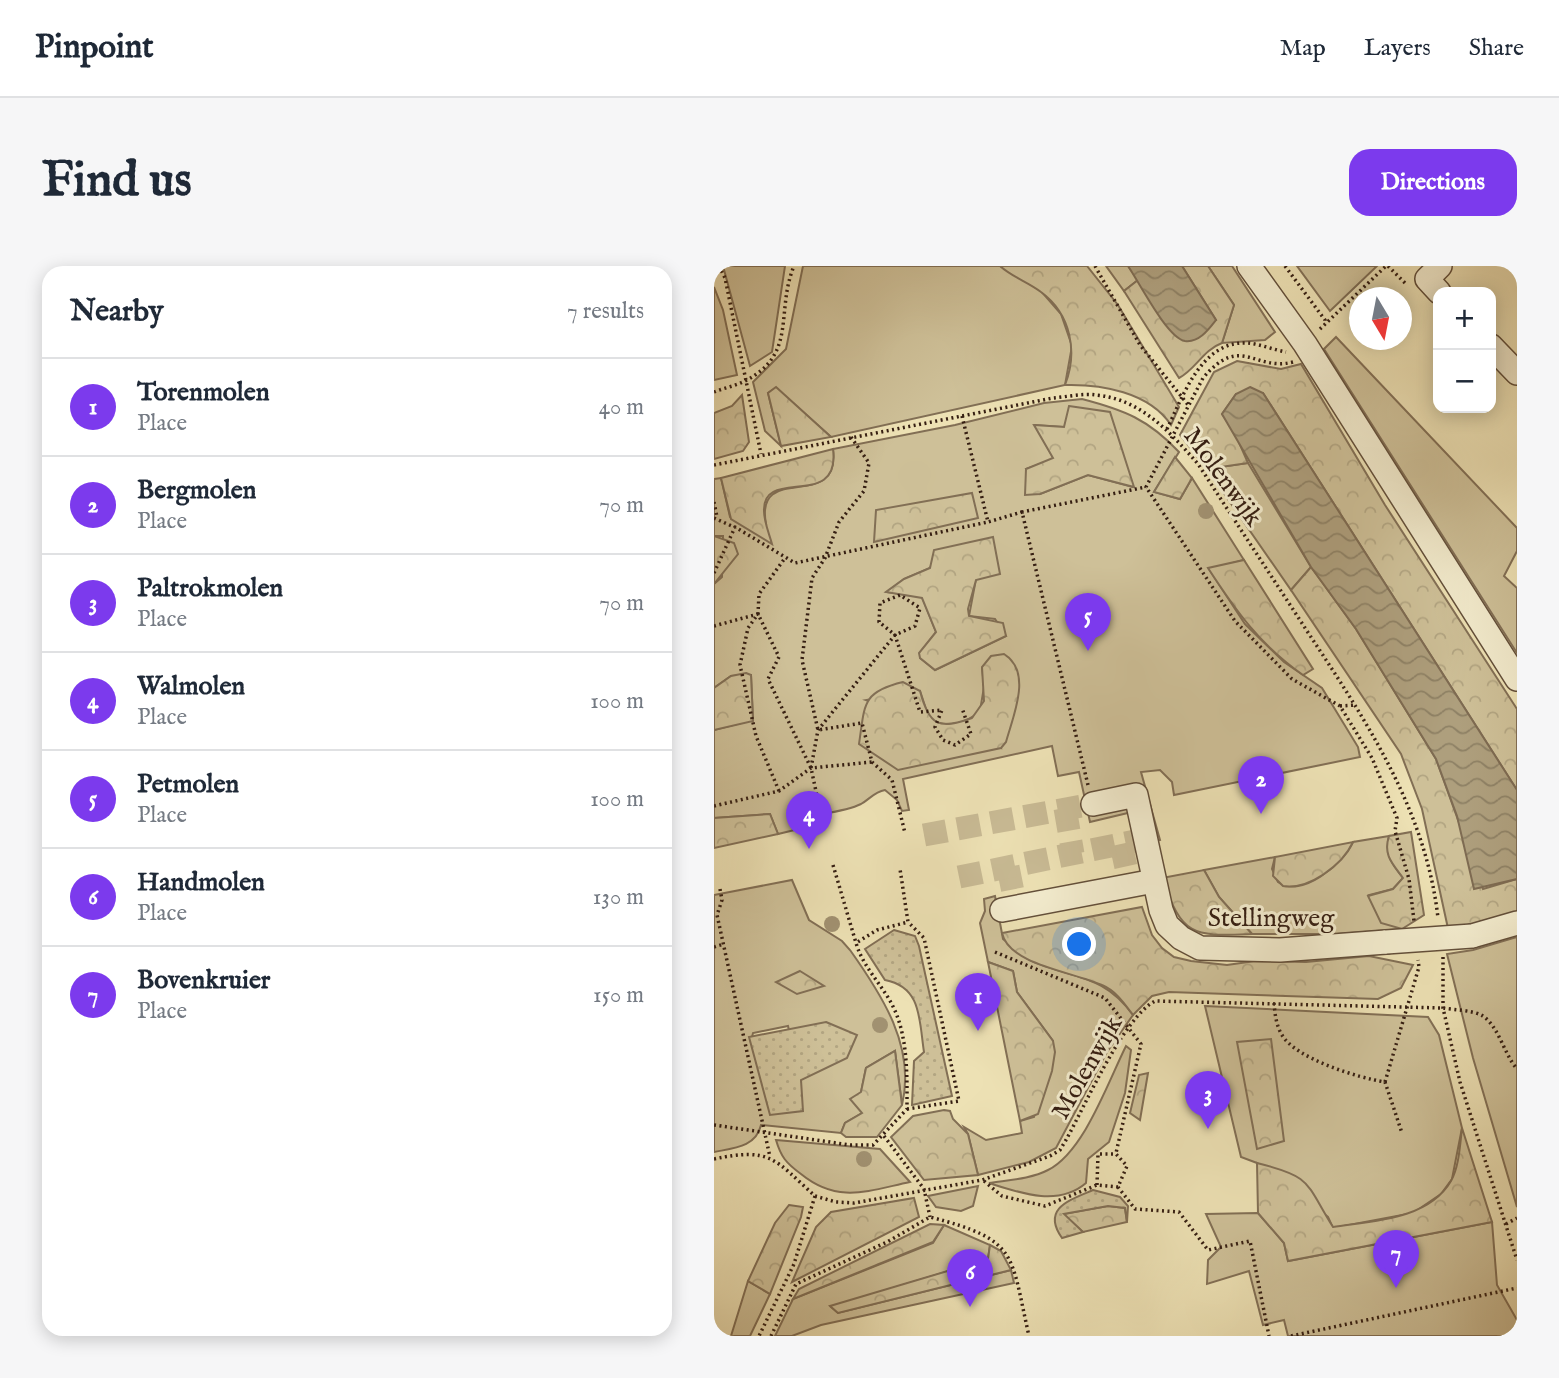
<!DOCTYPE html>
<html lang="en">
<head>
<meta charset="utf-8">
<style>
	body { margin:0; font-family:"IM FELL English",serif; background:#f6f6f7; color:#1f2937 }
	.controls { position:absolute; right:21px; top:21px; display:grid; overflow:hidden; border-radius:14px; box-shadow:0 4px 18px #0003 }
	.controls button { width:63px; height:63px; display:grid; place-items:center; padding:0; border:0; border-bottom:2px solid #e0e1e3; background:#fff; color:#1f2937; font:35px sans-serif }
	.compass { position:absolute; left:635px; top:21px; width:63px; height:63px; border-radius:50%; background:#fff; box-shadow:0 4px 18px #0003; rotate:170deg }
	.you { position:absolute; left:366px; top:679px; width:24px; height:24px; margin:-18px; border:5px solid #fff; border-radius:50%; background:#1a73e8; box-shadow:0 0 0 10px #1a73e833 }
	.badge { display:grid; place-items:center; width:46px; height:46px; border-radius:50%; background:#7c3aed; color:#fff; font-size:23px; font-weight:700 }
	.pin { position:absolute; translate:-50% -58px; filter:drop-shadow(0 2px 4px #0008) }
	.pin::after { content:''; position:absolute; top:37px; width:24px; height:21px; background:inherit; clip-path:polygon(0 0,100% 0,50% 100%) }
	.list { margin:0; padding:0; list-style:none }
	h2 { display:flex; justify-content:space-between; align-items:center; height:91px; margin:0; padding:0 28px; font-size:30px }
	h2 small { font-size:23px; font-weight:400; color:#747a83 }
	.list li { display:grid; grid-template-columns:46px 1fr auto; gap:21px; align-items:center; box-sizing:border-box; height:98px; padding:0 28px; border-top:2px solid #e0e1e3 }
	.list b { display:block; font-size:26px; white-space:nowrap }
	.list p { margin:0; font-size:23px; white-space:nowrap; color:#747a83 }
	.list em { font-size:23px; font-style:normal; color:#747a83 }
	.map { position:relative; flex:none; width:803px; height:1070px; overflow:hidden; border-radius:21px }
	header { display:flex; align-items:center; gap:42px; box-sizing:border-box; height:98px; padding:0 35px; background:#fff; border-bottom:2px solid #e0e1e3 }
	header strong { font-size:33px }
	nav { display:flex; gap:38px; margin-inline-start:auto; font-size:24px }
	.intro { display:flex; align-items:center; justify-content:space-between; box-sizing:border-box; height:168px; padding:0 42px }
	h1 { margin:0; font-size:49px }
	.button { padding:18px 32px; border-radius:21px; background:#7c3aed; color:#fff; font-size:24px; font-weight:700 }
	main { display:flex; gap:42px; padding:0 42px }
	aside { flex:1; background:#fff; border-radius:21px; box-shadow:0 4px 18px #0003 }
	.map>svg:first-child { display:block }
	.grass { fill:#cec098; stroke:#826f55; stroke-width:2; fill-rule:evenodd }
	.forest { fill:url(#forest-crowns); stroke:#826f55; stroke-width:2 }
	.park { fill:url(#park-dots); stroke:#826f55; stroke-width:2 }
	.water { fill:url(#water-waves); stroke:#7e6b52; stroke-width:2 }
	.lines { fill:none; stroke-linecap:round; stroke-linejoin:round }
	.minor-tunnel { stroke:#c8ba94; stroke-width:23; stroke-dasharray:23 11; stroke-linecap:butt }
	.minor-casing { stroke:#634f3a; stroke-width:26 }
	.path { stroke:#351e12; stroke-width:3.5; stroke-dasharray:2 3.5; stroke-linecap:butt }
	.minor { stroke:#f3ecce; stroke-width:23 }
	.minor-bridge-casing { stroke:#634f3a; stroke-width:26; stroke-linecap:butt }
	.minor-bridge { stroke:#f3ecce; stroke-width:23 }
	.tree { fill:#a19171 }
	.labels { text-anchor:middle; stroke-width:6; stroke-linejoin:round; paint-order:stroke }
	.street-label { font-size:26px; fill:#351e12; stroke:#f3ecce }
</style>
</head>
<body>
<header>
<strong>Pinpoint</strong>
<nav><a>Map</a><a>Layers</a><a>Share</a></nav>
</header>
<div class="intro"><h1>Find us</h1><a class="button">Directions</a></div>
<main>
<aside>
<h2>Nearby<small>7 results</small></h2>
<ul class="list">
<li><span class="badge">1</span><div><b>Torenmolen</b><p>Place</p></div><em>40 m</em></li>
<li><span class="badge">2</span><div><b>Bergmolen</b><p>Place</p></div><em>70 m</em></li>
<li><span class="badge">3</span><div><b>Paltrokmolen</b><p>Place</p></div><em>70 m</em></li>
<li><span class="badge">4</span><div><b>Walmolen</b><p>Place</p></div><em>100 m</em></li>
<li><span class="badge">5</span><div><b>Petmolen</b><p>Place</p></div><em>100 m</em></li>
<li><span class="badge">6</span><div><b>Handmolen</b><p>Place</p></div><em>130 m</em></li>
<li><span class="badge">7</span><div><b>Bovenkruier</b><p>Place</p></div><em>150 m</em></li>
</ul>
</aside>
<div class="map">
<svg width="803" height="1070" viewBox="0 0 803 1070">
	<defs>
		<pattern id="forest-crowns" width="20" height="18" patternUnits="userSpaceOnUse" patternTransform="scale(1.75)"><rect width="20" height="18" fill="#cec098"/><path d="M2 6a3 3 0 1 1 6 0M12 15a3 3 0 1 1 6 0" fill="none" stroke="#b2a582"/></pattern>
		<pattern id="park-dots" width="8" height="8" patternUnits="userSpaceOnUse" patternTransform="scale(1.75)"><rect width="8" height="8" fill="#cec098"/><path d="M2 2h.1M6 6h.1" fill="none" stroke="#b2a582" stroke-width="1.8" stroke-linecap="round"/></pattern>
		<pattern id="water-waves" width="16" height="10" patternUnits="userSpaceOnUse" patternTransform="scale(1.75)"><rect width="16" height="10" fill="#ae9f7d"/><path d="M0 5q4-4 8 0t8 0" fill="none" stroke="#8e8165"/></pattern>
	</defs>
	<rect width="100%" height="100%" fill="#ede1b4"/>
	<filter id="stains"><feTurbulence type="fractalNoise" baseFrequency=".00286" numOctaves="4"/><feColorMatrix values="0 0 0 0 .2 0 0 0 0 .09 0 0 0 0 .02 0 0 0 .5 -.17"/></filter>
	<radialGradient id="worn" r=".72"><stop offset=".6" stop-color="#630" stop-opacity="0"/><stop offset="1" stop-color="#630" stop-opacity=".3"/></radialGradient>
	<!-- grass -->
	<g class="grass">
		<polygon points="9,0 71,0 58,86 36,100"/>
		<polygon points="89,0 286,0 327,25 347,48 358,80 351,119 117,171 62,122 54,127 67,180 51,165 39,116 72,83"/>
		<polygon points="392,0 414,0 424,14 410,25"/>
		<polygon points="494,0 518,0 561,66 551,74 508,77 520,39"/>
		<polygon points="583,0 663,0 616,45"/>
		<polygon points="0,21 9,44 23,109 0,114"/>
		<polygon points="622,71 803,262 803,285 790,310 803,322 803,387 610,83"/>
		<path d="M368,133c42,11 66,20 97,53l-25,40 26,7 12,-21 52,82 -35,9 36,55 39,38 38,26 36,59 2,10 -186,38 -2,-13 -12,-12 -19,2 19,68 -21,4 -7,-32 -42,10 -11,-50 -21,4 -6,-30 -149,33 6,31 -7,1 -5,-11 -12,-10c-11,2 -15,9 -24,14 -16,8 -38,9 -56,13l2,10 -29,7 -8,-20 -56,4v-88l39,-10 -2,-45 -20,1 -17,12v-104l8,-7 1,-41h-9v-57l7,-1 9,39 36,7c-12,-64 75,-10 67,-75l122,-24 89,-22zM321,159l29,2 69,60 -45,-12 -48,19 -14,-25 28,-10zM220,294l42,19 -7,37 26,3 11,17 -71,34 -15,-12v-5l16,-21 -14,-35 -35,-5 17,-13 26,-11zM268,401l19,81 -135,-48 54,-9 9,27c16,11 37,6 51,-7l4,-24z"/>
		<polygon points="534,197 597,301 577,324 493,203"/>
		<path d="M675,570c-5,18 3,28 14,42l-10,11 -24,6 24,29 9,5 -65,5h-85l-33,-37 -15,-27 71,-13 -3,12 6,13c23,17 65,-18 75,-40z"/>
		<path d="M78,614l17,40 33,21 8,9c32,45 66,97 52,155l-7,-54 -29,17 -5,24 1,21 -17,10 -4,10 -80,-8c-5,22 -27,23 -47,27v-257zM74,760l2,9 -39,6 2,-8z"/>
		<path d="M281,630l8,43c10,8 20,19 31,23 42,17 70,13 99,53l-26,37 -51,96 -27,14 -51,13 -10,-41 -4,-7 22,13 36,-7 -2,-12 14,-4 19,-76 -36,-49 -4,-21 -25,-9 -8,-39 5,-12 -1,-12z"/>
		<polygon points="803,671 803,941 759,792 733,688 759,684"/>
		<polygon points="491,740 714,751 725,769 748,862 738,913 727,928 699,947 619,962 614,951 543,897 527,891"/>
		<path d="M412,780l5,4 -6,43 -16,49 -21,17 -2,24c-28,24 -66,10 -97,0 19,-3 42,-4 59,-13 36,-18 60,-88 78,-124z"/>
		<path d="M62,874l104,9 30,33c-43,9 -72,22 -109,-8 -15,-11 -20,-17 -25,-34z"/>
		<polygon points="264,920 259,940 247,945 222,941 214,930"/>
		<polygon points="544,947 570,977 574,995 778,956 783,1019 803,1054 803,1070 574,1070 570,1054 549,1059 535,1005 493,1018 494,994 507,981 492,948"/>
		<polygon points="230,959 276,979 274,993 117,1041 124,1047 297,1004 300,1017 107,1059 78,1070 61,1070 79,1033 219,977"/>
		<polygon points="34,1015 56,1028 36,1070 17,1070"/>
	</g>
	<!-- forest -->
	<g class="forest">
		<path d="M286,0h87l31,39 61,102 -8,18c-22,-33 -70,-41 -106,-40 13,-33 6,-71 -24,-93 -13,-10 -29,-15 -41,-26z"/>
		<path d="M468,0h26l26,39 -12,38c-19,7 -26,26 -43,35l-55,-87 14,-11 24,39 18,19 36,-18z"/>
		<polygon points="523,95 567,103 587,98 671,239 803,443 803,524 549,127 522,128 508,148 520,165 534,197 493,203 466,169 500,106"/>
		<polygon points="62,121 117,171 67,180 54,127"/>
		<polygon points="28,129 35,176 29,185 0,193 0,147 18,140"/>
		<polygon points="355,140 396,146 420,221 374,209 326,228 311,229 312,203 339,192 320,159 350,161"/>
		<path d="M119,183c8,62 -71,17 -69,62 0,11 5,22 8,33l-41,-25 -10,-41z"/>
		<polygon points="461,191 478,212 466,233 440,226"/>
		<polygon points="258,227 264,252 160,276 162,244"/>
		<polygon points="0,270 20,277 24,288 0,318"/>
		<polygon points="279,271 286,308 262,314 254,343 255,350 289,357 292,370 221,404 206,392 205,387 222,366 208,332 172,326 190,313 216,302 220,284"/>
		<path d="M530,294l69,109 -10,6c-43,-30 -67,-64 -95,-107z"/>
		<polygon points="597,301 642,363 722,493 769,623 803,613 803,652 735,667 708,543 687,488 577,324"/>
		<path d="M290,388c29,18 9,62 2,88l-5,6 -103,22 -39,-26c6,-39 2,-52 44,-62l17,9c9,35 19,39 52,27l12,-17 -2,-34 9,-11z"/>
		<polygon points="32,407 37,409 39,455 0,464 0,422 17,410"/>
		<polygon points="56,548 64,568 0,582 0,552"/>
		<path d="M697,566l13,83 -22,14 -21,-6 -13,-27 25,-7 10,-11c-11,-15 -20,-23 -14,-42z"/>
		<path d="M639,576c-11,24 -45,48 -70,44l-10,-10 2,-19z"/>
		<path d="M490,604l15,27 33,37c-59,2 -69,4 -90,-56z"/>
		<path d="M428,641l10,28 10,13 12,9 17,4 36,4 28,-4 51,1 63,-6 44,9 -12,23 -23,11 -209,-7 -17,4 -19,19c-9,-12 -17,-24 -31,-30 -28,-13 -93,-20 -100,-52z"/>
		<polygon points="274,696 299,705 303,726 339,775 341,786 338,805 324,848 306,855"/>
		<polygon points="86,705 110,720 83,728 62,716"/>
		<polygon points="557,773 570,875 543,883 523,776"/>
		<polygon points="181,785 188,839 163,871 132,871 127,867 131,857 148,847 136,833 147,826 152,802"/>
		<polygon points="434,807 426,854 416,847 425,809"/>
		<polygon points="230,844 236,845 239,853 254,868 264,909 210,914 177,871 199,850"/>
		<path d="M748,862l30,94 -204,39 -4,-18 -26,-30 -1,-50c56,14 48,19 76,64 39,-6 95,-7 118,-46 8,-14 9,-36 11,-53z"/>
		<polygon points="200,932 205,951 78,1016 102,961 117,946"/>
		<polygon points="75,939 89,941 87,951 56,1028 34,1015 61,957"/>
		<polygon points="394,940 411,942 413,956 369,966 349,948"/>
		<polygon points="216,958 230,959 219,976 79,1033 85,1023"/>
		<polygon points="276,979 287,985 297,1004 124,1047 116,1040 274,993"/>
	</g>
	<!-- park -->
	<g class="park">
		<path d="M180,664l21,6 4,10 33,150 -40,9 2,-44 10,-9c-5,-32 -2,-65 -39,-72l-20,-31z"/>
		<polygon points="112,756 143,769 133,792 87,814 89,845 56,849 35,771"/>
		<path d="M379,924l27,7 8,9 -1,16 -2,-14 -17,-2 -44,8 19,18 -21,6c-21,-30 8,-38 31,-48z"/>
	</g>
	<!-- water -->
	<g class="water">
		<path d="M414,0h54l34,54c-7,9 -17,23 -31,21 -18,-3 -46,-59 -57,-75z"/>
		<polygon points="536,121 549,127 803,524 803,613 760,623 743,550 722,493 642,363 597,301 508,148 522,128"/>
	</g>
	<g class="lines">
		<!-- minor-tunnel -->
		<g class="minor-tunnel">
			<polyline points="351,542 359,588"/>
			<polyline points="210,569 379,538"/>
			<polyline points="407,578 416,620"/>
			<polyline points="294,601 302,641"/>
			<polyline points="245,611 431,573"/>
		</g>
		<!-- minor casing -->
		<g class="minor-casing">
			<g id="minor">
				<polyline points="535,0 591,78 803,413"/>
				<polyline points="725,26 713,13 726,0"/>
				<polyline points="777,80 803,107"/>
				<polyline points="379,538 422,529 447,644 453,659 467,672 486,682 566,684 672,676"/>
				<polyline points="288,644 440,615"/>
				<polyline points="758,670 803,657"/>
			</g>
		</g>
		<!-- path -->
		<g class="path">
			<polyline points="5,0 11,12 47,188"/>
			<polyline points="381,0 426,79 475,140"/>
			<polyline points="571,0 611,54 611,58"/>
			<polyline points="674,0 692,18"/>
			<polyline points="606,63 672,0"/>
			<path d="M579,96c-39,10 -52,-29 -90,16l-57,109 89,134 57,58 48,27 32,52 25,60 -2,13 14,48 5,42"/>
			<path d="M0,126c10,-4 21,-6 31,-11 53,-27 30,-69 49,-115"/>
			<polyline points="248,150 274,256 308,246"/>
			<path d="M453,163c17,-35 35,-89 81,-86 12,1 26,7 38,9"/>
			<polyline points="137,171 155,197 150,225 125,256 111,292 98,312 88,394 104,464 148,457 158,496 178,514 191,567"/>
			<path d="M0,199l339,-67c13,-1 30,-5 43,-3 45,4 75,38 102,69 37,57 74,113 111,170 58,88 117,177 129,284"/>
			<polyline points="0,236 3,251"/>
			<polyline points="0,252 20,261"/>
			<polyline points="0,307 21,261 81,297 274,256"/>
			<polyline points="0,360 44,348 65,391 54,413 97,502 109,558"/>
			<polyline points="626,440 641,439"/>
			<polyline points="97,502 104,464 181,369 201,360 206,342 186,329 166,337 165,356 181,369 206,446 228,444 221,461 229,474 241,479 257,468 248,442"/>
			<polyline points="374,519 308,246 432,221"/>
			<polyline points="65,525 42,470 26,399 34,362 44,348 45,328 71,292"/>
			<polyline points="0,540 65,525 97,502 158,496"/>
			<polyline points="119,599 142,677"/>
			<polyline points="6,623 8,634 3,649 56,891"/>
			<polyline points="0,681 10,678"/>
			<polyline points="281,686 391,732 427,778 402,887"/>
			<polyline points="729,691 729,742 746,816 803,994"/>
			<path d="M560,737c1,11 2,22 8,32 14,24 77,43 103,47l17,51"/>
			<polyline points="671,816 705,701 704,694"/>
			<polyline points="193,843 245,835 210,672 194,656"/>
			<path d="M0,859l136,20h23l34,-36c0,-31 1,-66 -11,-96 -10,-25 -32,-43 -40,-70l21,-13 31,-8 -8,-53"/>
			<polyline points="170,870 210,923 216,951"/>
			<path d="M0,893c57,-12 60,0 101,37l-21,68 -35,72"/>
			<polyline points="270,915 288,930 331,940 383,919 404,921"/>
			<polyline points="383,919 384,888 402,888 413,900 404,921 421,943 465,946 494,984 536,975 555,1070"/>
			<path d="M101,930l21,6 18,1 128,-23 68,-24 10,-6 6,-10c19,-34 57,-122 89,-139l288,7c11,2 30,2 40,8 16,11 21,38 34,53"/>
			<polyline points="792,958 803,952"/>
			<path d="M57,1070l25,-52 91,-42 43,-25c89,23 80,36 99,119"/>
			<polyline points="577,1070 803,1022"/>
		</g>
		<!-- minor -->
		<use href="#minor" class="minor"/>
		<!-- minor-bridge casing -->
		<g class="minor-bridge-casing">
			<polyline id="minor-bridge" points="672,676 758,670"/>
		</g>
		<!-- minor-bridge -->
		<use href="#minor-bridge" class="minor-bridge"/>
	</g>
	<!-- trees -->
	<g class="tree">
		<circle cx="492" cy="245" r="8"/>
		<circle cx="118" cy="658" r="8"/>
		<circle cx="166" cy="759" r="8"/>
		<circle cx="150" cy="893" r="8"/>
	</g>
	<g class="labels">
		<!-- street labels -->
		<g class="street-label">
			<text transform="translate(510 210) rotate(54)" y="9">Molenwijk</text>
			<text x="557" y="660">Stellingweg</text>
			<text transform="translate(372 801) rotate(-60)" y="9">Molenwijk</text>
		</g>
	</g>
	<rect width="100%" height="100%" filter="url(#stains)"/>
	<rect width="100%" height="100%" fill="url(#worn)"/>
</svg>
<div class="controls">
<button>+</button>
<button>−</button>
</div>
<svg class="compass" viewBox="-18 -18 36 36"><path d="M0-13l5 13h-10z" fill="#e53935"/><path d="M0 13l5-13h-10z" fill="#747a83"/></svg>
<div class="you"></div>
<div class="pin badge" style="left:264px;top:765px">1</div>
<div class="pin badge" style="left:547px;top:548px">2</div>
<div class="pin badge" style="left:494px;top:863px">3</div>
<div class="pin badge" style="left:95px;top:583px">4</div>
<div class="pin badge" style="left:374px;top:385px">5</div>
<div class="pin badge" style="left:256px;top:1041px">6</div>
<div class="pin badge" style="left:682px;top:1022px">7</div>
</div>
</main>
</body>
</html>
